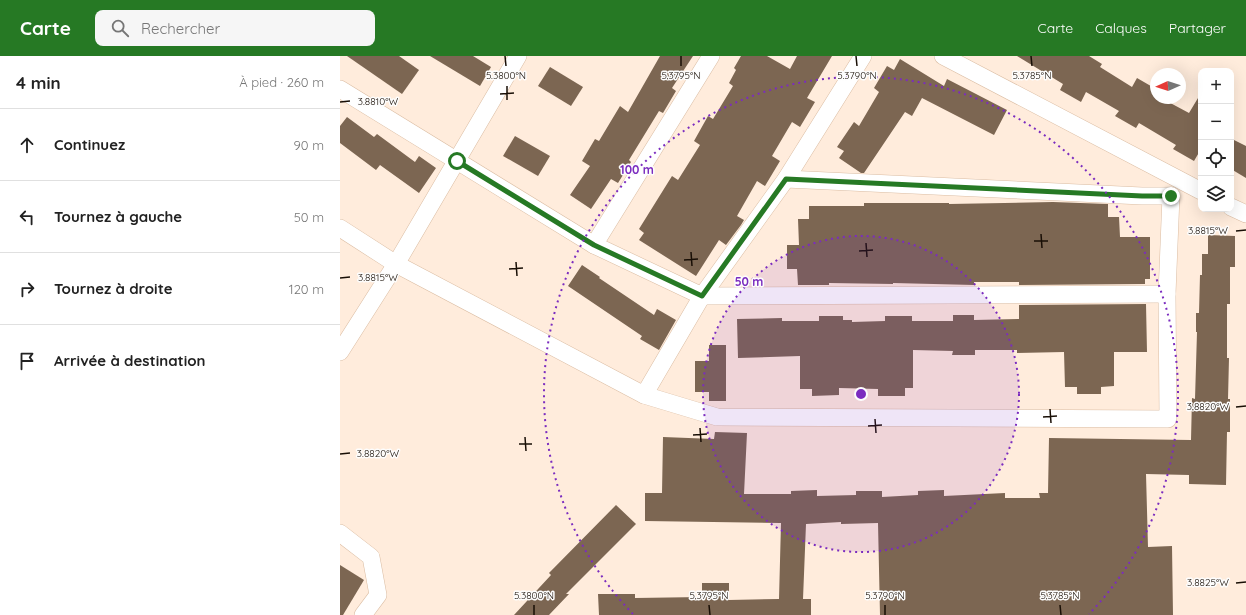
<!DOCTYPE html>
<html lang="fr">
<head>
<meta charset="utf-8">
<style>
	body { margin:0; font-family:Quicksand,sans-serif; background:#f6f6f6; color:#222 }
	.controls { position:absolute; right:12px; top:12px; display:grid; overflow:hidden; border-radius:8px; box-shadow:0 4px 16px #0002 }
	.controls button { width:36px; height:36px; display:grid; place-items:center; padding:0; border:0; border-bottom:1px solid #e0e0e0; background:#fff; color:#222; font:20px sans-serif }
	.compass { position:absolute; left:810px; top:12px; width:36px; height:36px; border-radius:50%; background:#fff; box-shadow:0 4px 16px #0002; rotate:267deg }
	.stop { position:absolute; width:12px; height:12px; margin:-9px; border:3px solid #267924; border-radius:50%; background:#fff }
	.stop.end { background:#267924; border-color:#fff; box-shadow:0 1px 4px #0008 }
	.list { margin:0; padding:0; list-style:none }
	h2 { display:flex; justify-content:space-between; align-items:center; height:52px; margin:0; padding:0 16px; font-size:17px }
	h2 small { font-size:13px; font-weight:400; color:#767676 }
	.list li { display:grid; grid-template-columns:26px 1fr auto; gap:12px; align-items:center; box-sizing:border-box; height:72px; padding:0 16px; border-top:1px solid #e0e0e0 }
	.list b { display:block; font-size:15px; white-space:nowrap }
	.list em { font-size:13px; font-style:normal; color:#767676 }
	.icon { flex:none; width:22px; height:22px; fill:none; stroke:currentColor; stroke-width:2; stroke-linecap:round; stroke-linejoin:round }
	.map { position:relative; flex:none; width:906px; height:559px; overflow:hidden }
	header { display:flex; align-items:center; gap:24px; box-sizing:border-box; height:56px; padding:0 20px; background:#267924; color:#fff }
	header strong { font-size:19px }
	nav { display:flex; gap:22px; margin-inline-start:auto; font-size:14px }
	.search { width:280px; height:36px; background:#f6f6f6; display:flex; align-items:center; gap:10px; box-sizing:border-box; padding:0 14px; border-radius:8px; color:#767676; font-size:15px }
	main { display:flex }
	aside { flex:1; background:#fff }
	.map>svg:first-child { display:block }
	.building { fill:#7c6652 }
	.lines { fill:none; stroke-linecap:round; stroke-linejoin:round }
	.street-casing { stroke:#dbbda3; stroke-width:18 }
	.street { stroke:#fff; stroke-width:17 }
	.route { stroke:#267924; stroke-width:5 }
	.ticks { fill:none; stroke:#190f06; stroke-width:1.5 }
	.ring { fill:none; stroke:#7b2cbf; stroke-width:2; stroke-dasharray:2 4 }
	.ticks-label { font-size:10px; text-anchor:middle; fill:#190f06; stroke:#fdfdfd; stroke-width:3; stroke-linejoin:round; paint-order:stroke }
	.centre { fill:#7b2cbf; stroke:#fdfdfd; stroke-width:2 }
	.ring-label { font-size:12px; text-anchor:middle; font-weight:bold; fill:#7b2cbf; stroke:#fdfdfd; stroke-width:3; stroke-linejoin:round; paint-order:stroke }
</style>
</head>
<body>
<header>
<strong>Carte</strong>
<div class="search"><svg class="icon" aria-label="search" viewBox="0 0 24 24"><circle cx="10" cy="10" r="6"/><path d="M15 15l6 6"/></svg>Rechercher</div>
<nav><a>Carte</a><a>Calques</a><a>Partager</a></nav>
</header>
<main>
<aside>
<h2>4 min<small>À pied · 260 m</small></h2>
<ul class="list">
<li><svg class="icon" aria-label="ahead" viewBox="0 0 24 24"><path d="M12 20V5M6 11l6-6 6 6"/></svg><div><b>Continuez</b></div><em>90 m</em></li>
<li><svg class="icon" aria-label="left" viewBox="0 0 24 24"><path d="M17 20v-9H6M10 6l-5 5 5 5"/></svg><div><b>Tournez à gauche</b></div><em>50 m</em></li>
<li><svg class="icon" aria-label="right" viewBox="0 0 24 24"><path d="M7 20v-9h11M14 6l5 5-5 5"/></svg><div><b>Tournez à droite</b></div><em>120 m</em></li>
<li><svg class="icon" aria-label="arrive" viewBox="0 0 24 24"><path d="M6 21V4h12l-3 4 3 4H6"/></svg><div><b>Arrivée à destination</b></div></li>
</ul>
</aside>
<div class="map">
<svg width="906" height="559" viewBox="0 0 906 559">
	<rect width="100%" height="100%" fill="#ffecdc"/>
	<!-- building -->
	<g class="building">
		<polygon points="7,0 59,0 79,14 62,38"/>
		<polygon points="90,0 133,0 151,11 140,30"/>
		<polygon points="320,0 353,0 332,32 336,35 323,57 319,55 289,104 291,106 278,127 271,123 251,153 230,139 250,110 242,105 255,83 259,85 280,50 288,56"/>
		<polygon points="401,0 427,0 450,13 457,0 492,0 467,42 475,46 460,71 452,66 432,100 440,105 425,130 417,125 397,160 404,164 401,169 386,189 379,184 356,220 299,184 304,177 299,173 332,120 338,124 360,89 354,85 368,60 373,63 393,30 389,27 396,14 394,12"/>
		<polygon points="677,0 749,0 762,8 760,11 792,31 797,22 816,33 816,42 821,42 849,57 861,37 861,93 854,105 833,93 836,89 799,67 796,72 775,60 779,55 746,36 741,46 720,34 723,28"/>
		<polygon points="560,3 604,30 607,23 667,54 654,79 582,42 572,60 565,56 524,117 521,117 499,102 504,95 497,91 514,66 519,70 539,36 534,32 547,10 554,14"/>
		<polygon points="210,11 243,31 231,50 198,30"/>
		<polygon points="7,61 34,81 37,78 75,106 79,100 96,112 79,137 40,109 36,114 0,87 0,70"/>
		<polygon points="175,80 210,100 198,120 163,100"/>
		<polygon points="894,84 906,90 906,122 891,113 891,88"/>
		<polygon points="713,146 768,148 768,161 779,161 780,181 810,181 810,223 805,223 805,228 679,229 679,226 634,226 634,229 553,227 553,228 489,227 489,229 458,229 457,213 447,213 447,189 459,189 458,163 469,163 469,150 524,150 524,147 609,147 609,148"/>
		<polygon points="868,179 895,180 895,211 890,211 890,248 887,248 887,302 889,302 888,343 890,343 890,376 887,376 886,429 849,428 849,419 806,418 808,491 832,490 833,559 540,559 538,467 501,468 501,466 466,468 463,543 471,543 471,559 259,559 258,538 295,538 295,542 362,541 362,527 389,527 389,544 439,543 441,467 305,465 305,437 322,437 323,381 374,383 375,376 407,377 404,438 451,438 451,435 477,434 477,440 516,439 516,435 542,435 542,441 578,439 578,435 604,434 604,440 665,437 665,442 700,442 699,437 708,437 709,382 851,384 852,342 855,343 857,276 856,276 856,257 859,257 860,219 862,219 862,198 868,198"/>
		<polygon points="242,209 260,221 259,222 314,259 317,253 336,264 319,294 300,283 302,280 228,230"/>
		<polygon points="806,248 807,296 774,296 774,330 761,331 761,338 737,338 737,331 725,331 724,296 677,297 677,294 635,294 635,299 612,299 613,295 573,294 573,332 565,332 565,340 538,340 538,333 499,332 499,339 472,340 472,333 460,333 460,300 398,302 397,263 442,262 442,265 479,265 479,260 503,260 503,264 512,264 512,266 545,265 545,260 572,260 572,265 613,265 613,259 634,259 634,264 679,263 679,249"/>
		<polygon points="369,289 386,289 386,345 369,345 369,336 355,336 355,305 369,305"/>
		<polygon points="276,449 296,468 226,538 229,538 209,559 174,559 211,519 209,517"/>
		<polygon points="0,509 24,524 3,559 0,559"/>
	</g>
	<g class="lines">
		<!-- street casing -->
		<g class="street-casing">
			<g id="street">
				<polyline points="603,0 861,135"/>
				<polyline points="0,33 254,189 362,240 827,238"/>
				<polyline points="891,151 906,158"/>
				<polyline points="0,172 56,208 304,339 377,361 828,363 827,238 831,140 802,140 446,123"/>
				<polyline points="254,189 371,0"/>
				<polyline points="0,296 56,208 178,0"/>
				<polyline points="304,339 362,240 446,123 523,0"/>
				<polyline points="0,477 31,501 38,539 23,559"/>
			</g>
		</g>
		<!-- street -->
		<use href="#street" class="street"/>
	</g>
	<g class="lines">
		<!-- route -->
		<polyline class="route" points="117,105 254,189 362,240 446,123 802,140 831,140"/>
	</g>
	<!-- ticks -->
	<path class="ticks" d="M165,0l1,10M341,0v10M516,0l1,10M691,0l1,10M167,30v14M160,38l14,-1M0,46l10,-1M896,175l10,-1M701,178l1,14M694,185h14M526,187l1,14M519,195l14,-1M351,196l1,14M344,204l14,-1M176,206l1,14M169,213l14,-1M0,222l10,-1M896,351l10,-1M710,353l1,14M703,361l14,-1M535,363l1,14M528,370l14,-1M360,372l1,14M353,379l14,-1M185,381l1,14M179,388h13M0,398l10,-1M896,527l10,-1M194,549v10M369,549l1,10M545,549v10M720,549l1,10"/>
	<!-- distance rings -->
	<circle cx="521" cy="338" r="158" fill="#7b2cbf" fill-opacity=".12"/>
	<g class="ring">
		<circle cx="521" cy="338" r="158"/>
		<path d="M293 558A317 317 0 1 1 749 558"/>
	</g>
	<g class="ticks-label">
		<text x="166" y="23">5.3800°N</text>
		<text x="341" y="23">5.3795°N</text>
		<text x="517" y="23">5.3790°N</text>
		<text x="692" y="23">5.3785°N</text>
		<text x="38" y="49">3.8810°W</text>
		<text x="868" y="178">3.8815°W</text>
		<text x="38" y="225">3.8815°W</text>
		<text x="868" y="354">3.8820°W</text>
		<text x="38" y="401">3.8820°W</text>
		<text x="868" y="530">3.8825°W</text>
		<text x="194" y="543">5.3800°N</text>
		<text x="369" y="543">5.3795°N</text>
		<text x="545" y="543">5.3790°N</text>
		<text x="720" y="543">5.3785°N</text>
	</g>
	<circle cx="521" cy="338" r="6" class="centre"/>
	<g class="ring-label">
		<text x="297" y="118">100 m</text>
		<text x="409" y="230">50 m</text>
	</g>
</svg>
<div class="controls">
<button>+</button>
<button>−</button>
<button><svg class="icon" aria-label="locate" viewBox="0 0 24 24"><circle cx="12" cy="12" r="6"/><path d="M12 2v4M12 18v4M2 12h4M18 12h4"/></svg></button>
<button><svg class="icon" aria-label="layers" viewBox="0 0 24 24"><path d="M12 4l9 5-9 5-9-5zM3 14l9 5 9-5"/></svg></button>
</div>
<svg class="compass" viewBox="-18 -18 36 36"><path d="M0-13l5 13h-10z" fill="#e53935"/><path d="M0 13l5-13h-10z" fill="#767676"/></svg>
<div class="stop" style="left:117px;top:105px"></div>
<div class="stop end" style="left:831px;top:140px"></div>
</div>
</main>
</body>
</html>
